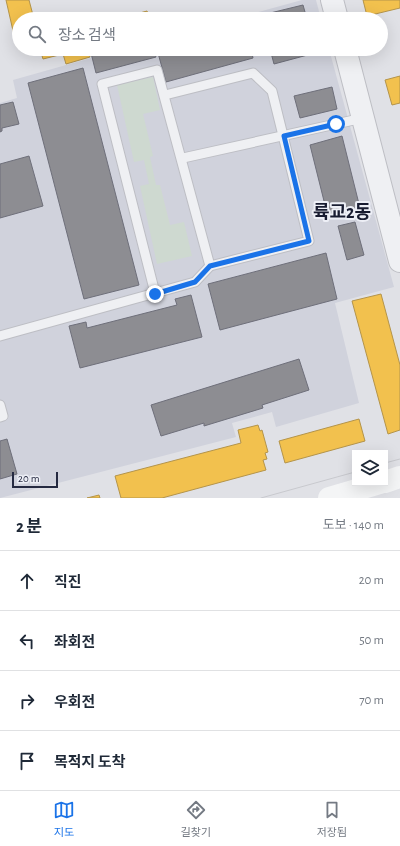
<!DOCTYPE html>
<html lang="ko">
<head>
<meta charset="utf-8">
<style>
	body { margin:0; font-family:"Alegreya Sans","Noto Sans KR",sans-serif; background:#f2f2f3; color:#1f2937 }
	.controls { position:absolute; right:12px; bottom:12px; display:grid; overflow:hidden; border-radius:0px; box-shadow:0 4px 16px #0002 }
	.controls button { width:36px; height:36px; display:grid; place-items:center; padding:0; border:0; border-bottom:1px solid #e0e1e3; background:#fff; color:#1f2937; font:20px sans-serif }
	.scale { position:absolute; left:12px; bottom:10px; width:46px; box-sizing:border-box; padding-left:4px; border:2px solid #252a41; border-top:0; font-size:11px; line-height:14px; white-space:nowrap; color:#252a41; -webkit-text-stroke:3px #edeff6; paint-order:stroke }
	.stop { position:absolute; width:12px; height:12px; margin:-9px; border:3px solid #1a73e8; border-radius:50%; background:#fff }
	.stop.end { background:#1a73e8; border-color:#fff; box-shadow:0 1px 4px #0008 }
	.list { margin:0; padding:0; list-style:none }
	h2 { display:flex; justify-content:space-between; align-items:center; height:52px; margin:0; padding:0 16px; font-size:17px }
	h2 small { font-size:13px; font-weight:400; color:#747a83 }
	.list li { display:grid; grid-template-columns:26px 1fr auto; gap:12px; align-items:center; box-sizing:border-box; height:60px; padding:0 16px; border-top:1px solid #e0e1e3 }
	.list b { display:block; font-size:15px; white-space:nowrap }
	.list em { font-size:13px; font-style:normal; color:#747a83 }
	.icon { flex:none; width:22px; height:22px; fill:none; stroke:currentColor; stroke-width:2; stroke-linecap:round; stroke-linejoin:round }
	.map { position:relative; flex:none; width:400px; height:498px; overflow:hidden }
	.search { position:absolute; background:#fff; box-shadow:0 4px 16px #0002; left:12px; right:12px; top:12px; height:44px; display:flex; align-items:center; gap:10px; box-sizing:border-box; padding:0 14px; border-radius:22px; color:#747a83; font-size:15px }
	.sheet { height:292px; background:#fff }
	nav { display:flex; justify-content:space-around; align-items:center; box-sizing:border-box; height:56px; border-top:1px solid #e0e1e3; background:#fff; font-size:11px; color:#747a83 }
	nav a { display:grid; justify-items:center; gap:2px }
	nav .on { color:#1a73e8 }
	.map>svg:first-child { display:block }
	.built { fill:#d0d2dc }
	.green { fill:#ced9d0 }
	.homes { fill:#f2c14e; stroke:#b4944a }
	.industry { fill:#8d8d92; stroke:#6e6f7a }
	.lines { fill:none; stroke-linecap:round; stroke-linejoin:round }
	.service-casing { stroke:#bdbec4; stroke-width:11 }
	.tertiary-casing { stroke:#bdbec4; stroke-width:24 }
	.service { stroke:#eff0f3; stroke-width:9 }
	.tertiary { stroke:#eff0f3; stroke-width:22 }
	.secondary { stroke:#f4f5f6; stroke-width:22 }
	.tram { stroke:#c8c9ce; stroke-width:1 }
	.route { stroke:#1a73e8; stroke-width:5 }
	.labels { text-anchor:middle; stroke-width:4; stroke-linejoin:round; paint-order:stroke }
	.quarter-label { font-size:18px; font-weight:bold; fill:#181c31; stroke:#edeff6 }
</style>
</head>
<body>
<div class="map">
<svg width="400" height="498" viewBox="0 0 400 498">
	<rect width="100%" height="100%" fill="#e0e1e6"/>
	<!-- built -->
	<g class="built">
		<polygon points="302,0 316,0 321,19 233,19"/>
		<polygon points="101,49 329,49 394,287 335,303 359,403 276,427 272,412 232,423 236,437 0,498 0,103 17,98 13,80 91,58 89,52"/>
	</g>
	<!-- green -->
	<polygon class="green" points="153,77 160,110 143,114 153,156 150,157 156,185 160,185 170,225 184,222 192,256 157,264 140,186 149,184 144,160 134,162 117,85"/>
	<!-- homes -->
	<g class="homes">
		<polygon points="6,0 29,0 34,19 19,19 19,43 16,44"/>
		<polygon points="363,0 400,0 400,8 367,16"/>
		<polygon points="147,11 150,19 118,19"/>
		<polygon points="40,49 94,49 88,51 90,57 66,64 63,54 43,59"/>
		<polygon points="400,76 400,103 392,105 385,80"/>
		<polygon points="381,294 400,365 400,430 388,434 352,301"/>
		<polygon points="359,419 365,441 285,463 279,441"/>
		<polygon points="258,425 260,431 262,430 268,452 265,453 267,459 263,460 266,470 162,498 121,498 115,476 241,443 238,430"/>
		<polygon points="99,495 100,498 87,498"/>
	</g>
	<!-- industry -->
	<g class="industry">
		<polygon points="303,5 307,19 263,19 262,15"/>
		<polygon points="107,49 153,49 156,57 96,73 91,53"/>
		<polygon points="172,49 251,49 253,58 166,82 158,53"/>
		<polygon points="270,49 314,49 315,53 274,64"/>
		<polygon points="83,68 139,285 84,299 28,83"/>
		<polygon points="332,87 337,109 300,118 294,96"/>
		<polygon points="13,102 19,124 2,128 2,131 0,132 0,105"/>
		<polygon points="342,136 360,208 328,217 310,145"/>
		<polygon points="29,156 43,206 0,218 0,164"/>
		<polygon points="355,222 364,255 347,260 338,226"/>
		<polygon points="326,253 337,299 220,330 208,284"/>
		<polygon points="191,295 202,337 80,368 69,326 86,322 87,328 177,305 175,299"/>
		<polygon points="299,359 309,390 262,405 263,408 204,426 204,423 161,436 151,405"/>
		<polygon points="7,439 17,474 0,479 0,441"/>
	</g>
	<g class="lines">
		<!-- service casing -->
		<g class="service-casing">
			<g id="service">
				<polyline points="183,158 363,118"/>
				<polyline points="155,293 102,84 157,70 210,266"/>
				<polyline points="0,336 195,282 210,266 309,241 272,91 253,73 165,95"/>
				<polyline points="0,405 3,416 0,417"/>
			</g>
		</g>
		<!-- tertiary casing -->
		<g class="tertiary-casing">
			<g id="tertiary">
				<polyline points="332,0 337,19"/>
				<polyline points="345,49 400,261"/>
			</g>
		</g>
		<!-- service -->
		<use href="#service" class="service"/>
		<!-- tertiary -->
		<use href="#tertiary" class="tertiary"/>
		<!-- secondary -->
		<g class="secondary">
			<polyline points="385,482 400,477"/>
			<polyline points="329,498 380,483"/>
		</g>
		<!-- tram -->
		<g class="tram">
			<polyline points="385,463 400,459"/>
			<polyline points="261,498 355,472"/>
		</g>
	</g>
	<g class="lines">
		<!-- route -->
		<polyline class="route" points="155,294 195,282 210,266 309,241 284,136 336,124"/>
	</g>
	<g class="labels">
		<!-- quarter labels -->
		<g class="quarter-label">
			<text x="342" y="218">륙교2동</text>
		</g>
	</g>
</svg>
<div class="controls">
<button><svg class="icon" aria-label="layers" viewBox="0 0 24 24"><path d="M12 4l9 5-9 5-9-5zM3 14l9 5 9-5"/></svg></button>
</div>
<div class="scale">20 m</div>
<div class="stop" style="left:336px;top:124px"></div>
<div class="stop end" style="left:155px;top:294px"></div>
<div class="search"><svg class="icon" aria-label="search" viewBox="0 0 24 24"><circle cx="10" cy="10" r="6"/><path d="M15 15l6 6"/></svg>장소 검색</div>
</div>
<section class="sheet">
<h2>2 분<small>도보 · 140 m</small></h2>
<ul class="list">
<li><svg class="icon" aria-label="ahead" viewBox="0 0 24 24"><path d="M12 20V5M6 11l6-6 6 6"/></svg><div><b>직진</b></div><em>20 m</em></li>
<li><svg class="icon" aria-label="left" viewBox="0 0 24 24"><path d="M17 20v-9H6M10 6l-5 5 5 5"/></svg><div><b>좌회전</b></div><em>50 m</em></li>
<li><svg class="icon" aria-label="right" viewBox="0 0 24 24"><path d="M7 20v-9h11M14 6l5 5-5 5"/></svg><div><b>우회전</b></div><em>70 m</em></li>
<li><svg class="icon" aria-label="arrive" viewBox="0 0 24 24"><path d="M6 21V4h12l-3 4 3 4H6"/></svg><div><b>목적지 도착</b></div></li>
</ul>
</section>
<nav>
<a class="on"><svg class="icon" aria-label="map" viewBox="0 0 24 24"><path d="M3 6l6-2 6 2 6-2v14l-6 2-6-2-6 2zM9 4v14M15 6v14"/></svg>지도</a>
<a><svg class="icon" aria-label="directions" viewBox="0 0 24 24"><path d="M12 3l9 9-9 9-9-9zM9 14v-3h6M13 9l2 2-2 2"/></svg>길찾기</a>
<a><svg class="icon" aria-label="saved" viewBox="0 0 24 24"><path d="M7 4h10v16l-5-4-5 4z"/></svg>저장됨</a>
</nav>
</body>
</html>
